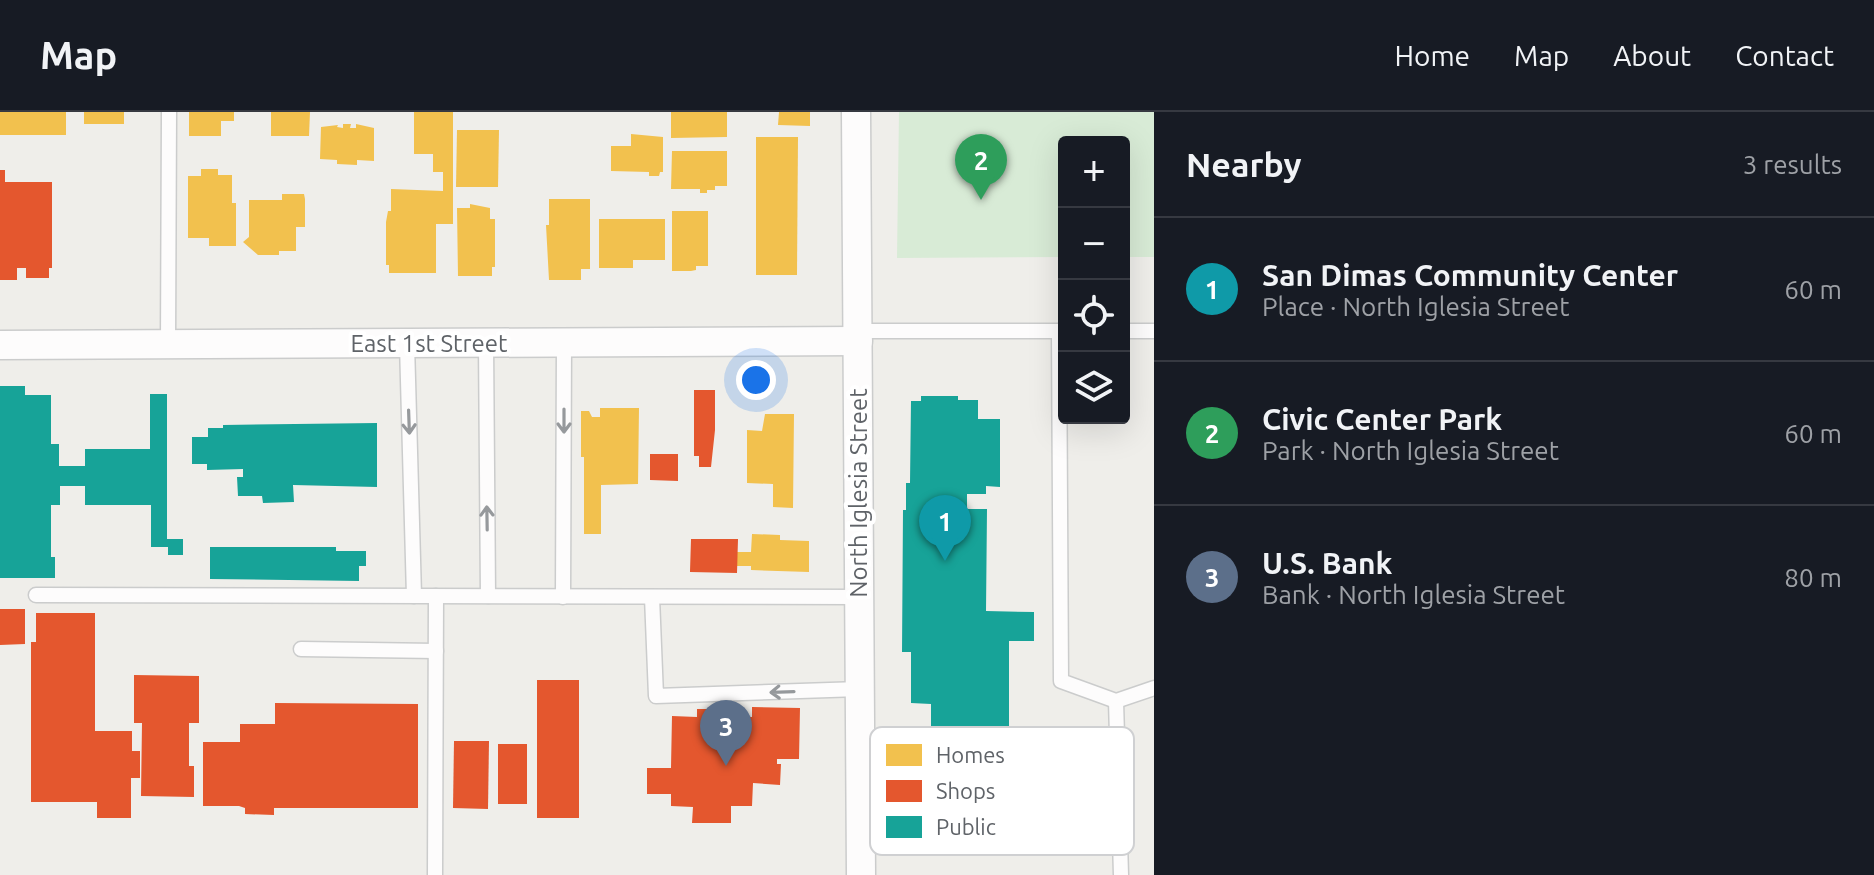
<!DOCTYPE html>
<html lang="en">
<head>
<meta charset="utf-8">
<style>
	body { margin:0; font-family:Ubuntu,sans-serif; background:#242831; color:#f1f3f6 }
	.controls { position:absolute; right:24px; top:24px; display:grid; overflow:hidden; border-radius:8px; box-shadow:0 8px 32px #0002 }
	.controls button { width:72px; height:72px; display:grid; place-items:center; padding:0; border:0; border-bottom:2px solid #363941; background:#171b24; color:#f1f3f6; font:40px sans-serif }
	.you { position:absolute; left:756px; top:268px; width:28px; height:28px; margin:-20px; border:6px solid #fff; border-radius:50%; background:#1a73e8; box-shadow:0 0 0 12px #1a73e833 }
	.badge { display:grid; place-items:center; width:52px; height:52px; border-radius:50%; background:#919496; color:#fff; font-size:26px; font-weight:700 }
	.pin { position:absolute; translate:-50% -66px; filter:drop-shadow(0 2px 4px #0008) }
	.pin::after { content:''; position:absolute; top:42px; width:28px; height:24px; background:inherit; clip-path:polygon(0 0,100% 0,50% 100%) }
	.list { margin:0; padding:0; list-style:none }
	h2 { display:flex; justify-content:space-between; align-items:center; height:104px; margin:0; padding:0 32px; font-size:34px }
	h2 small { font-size:26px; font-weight:400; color:#9ea1a6 }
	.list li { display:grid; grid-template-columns:52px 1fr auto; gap:24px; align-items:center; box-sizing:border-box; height:144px; padding:0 32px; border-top:2px solid #363941 }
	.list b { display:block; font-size:30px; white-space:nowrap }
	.list p { margin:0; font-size:26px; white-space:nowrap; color:#9ea1a6 }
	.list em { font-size:26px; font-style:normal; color:#9ea1a6 }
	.icon { flex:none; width:44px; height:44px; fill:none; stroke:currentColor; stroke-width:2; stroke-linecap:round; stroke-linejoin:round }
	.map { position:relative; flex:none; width:1154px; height:763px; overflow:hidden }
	header { display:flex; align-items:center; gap:48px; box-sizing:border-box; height:112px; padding:0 40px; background:#171b24; border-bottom:2px solid #363941 }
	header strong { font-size:38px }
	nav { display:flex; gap:44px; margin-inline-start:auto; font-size:28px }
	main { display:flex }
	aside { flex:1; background:#171b24 }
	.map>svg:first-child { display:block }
	.green { fill:#d8ebd6 }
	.homes { fill:#f2c14e }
	.shops { fill:#e4572e }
	.public { fill:#17a398 }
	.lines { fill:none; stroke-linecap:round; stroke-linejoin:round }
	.service-casing { stroke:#cbcccc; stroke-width:17 }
	.minor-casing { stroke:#cbcccc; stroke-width:31 }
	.service { stroke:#fdfcfc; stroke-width:14 }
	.minor { stroke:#fdfcfc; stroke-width:28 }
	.oneway { stroke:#96999c }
	.labels { text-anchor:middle; stroke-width:8; stroke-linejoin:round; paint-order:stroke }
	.street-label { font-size:24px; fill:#5f6368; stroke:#fff }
	.key { fill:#fff; stroke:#cfd0d2; stroke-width:2 }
	.key-label { font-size:22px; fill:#5f6368 }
</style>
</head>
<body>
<header>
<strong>Map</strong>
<nav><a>Home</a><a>Map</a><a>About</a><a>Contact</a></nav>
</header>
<main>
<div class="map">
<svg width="1154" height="763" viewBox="0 0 1154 763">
	<rect width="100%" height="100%" fill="#efeeea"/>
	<!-- green -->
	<polygon class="green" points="899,0 1154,0 1154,145 1124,145 1124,30 1064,30 1064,145 897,146"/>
	<!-- homes -->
	<g class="homes">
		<rect x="0" y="0" width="66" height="23"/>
		<rect x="84" y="0" width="40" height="12"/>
		<polygon points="189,0 234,0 234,9 221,9 221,24 189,24"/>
		<polygon points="271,0 310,0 309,24 271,24"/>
		<polygon points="414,0 453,0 453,112 436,112 436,161 389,161 389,153 386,153 386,110 388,99 391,99 391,77 443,79 443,60 433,60 433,42 414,42"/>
		<polygon points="671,0 727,0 727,25 671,26"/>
		<polygon points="779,0 810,0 810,14 778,13"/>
		<polygon points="343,12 351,12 350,16 356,16 356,12 374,16 374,49 357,48 357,53 337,52 337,48 320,47 321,15 338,13 337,15 343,16"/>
		<polygon points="457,18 499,18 498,75 456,75"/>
		<polygon points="631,22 663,25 663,60 660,60 659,64 649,64 649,60 611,59 611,34 631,34"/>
		<polygon points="756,25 798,25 797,163 756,163"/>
		<polygon points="672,39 727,39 727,74 715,74 715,78 707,78 707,81 700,81 700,77 671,77"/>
		<polygon points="201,57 218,57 218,63 232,63 232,91 236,91 236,134 209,134 209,126 188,126 188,64 201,64"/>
		<polygon points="282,82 304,82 305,87 305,115 296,115 296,139 279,139 279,143 258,143 243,130 249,125 249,88 282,88"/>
		<polygon points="549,87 590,87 590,157 581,157 581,168 549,168 546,113 549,113"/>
		<polygon points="470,92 490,96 490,107 495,107 495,155 492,155 492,164 458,164 457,96 470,96"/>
		<polygon points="672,99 708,99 708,154 696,154 696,158 691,159 672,159"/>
		<polygon points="599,107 665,107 665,148 633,148 633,156 599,156"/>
		<polygon points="600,296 639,296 638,372 601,373 601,422 584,422 584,345 581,345 581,299 589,299 592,305 600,305"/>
		<polygon points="765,302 794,302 793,396 773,395 773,372 747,371 747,318 762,319"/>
		<polygon points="752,422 780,423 780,428 809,429 809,460 751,458 751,454 737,454 737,440 751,440"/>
	</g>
	<!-- shops -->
	<g class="shops">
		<polygon points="0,58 5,58 5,70 52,70 52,156 49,156 49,166 26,166 26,156 17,156 17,168 0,168"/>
		<polygon points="694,278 715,278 715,318 711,355 699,355 699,344 694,344"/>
		<polygon points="650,342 678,342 678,369 650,368"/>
		<polygon points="691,427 738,427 737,461 690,460"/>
		<polygon points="0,497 25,497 25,532 0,533"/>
		<polygon points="36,501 95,501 95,619 132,619 132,639 140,639 140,666 131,666 131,706 97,706 97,690 31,690 31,530 36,530"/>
		<polygon points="134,563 199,564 199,611 189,611 189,654 194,654 194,685 141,684 142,611 134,611"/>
		<rect x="537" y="568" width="42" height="138"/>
		<polygon points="275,591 418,592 418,696 274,696 274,703 245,702 245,696 239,694 203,694 203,630 240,630 240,612 275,612"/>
		<polygon points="752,595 800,596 799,647 777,647 777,652 781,652 780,673 753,671 752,694 731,694 731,711 692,711 693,695 671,694 671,682 647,682 647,656 671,656 672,604 697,605 697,597 726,597 726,604 752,605"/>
		<polygon points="454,629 489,629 488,697 453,696"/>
		<rect x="498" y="632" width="29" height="60"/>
	</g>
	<!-- public -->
	<g class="public">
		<polygon points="0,274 25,274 25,283 51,283 51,332 59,332 59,354 85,354 85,337 150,337 150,282 167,282 167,427 183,427 183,443 168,443 168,435 151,435 151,393 85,393 85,374 60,374 60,393 51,393 51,445 55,445 55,466 0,466"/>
		<polygon points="921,284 958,284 958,288 978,288 978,307 1000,307 1000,375 986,374 986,382 967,382 967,397 987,397 986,499 1034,500 1034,529 1009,529 1009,675 931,674 931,592 911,591 911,540 902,540 903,398 906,398 906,371 910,371 911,289 921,289"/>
		<polygon points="377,311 377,375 293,373 294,390 263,391 262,384 238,384 237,365 243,365 243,357 207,358 207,352 192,352 192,325 208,325 208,316 223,316 223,313"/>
		<polygon points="210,435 336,435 336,439 366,439 366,454 359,454 359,469 210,467"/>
	</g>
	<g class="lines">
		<!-- service casing -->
		<g class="service-casing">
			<g id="service">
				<polyline points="858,219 1064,219"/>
				<polyline points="1059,219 1061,569 1116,589 1154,576"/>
				<polyline points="1124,219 1154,219"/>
				<polyline points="486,231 488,484"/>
				<polyline points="407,232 414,484"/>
				<polyline points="168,233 169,0"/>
				<polyline points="36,483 859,485"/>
				<polyline points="563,485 564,231"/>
				<polyline points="652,485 656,584 860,577"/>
				<polyline points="301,537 436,539"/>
				<polyline points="1116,589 1121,763"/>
				<polyline points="435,763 436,484"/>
			</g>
		</g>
		<!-- minor casing -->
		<g class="minor-casing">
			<g id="minor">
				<polyline points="856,0 861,763"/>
				<polyline points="0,233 858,229"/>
			</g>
		</g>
		<!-- service -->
		<use href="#service" class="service"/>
		<!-- minor -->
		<use href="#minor" class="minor"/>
	</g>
	<!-- one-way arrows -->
	<defs><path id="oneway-shaft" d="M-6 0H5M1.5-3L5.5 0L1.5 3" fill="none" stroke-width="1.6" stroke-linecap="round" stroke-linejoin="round" transform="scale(2)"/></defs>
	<g class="oneway">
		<use href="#oneway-shaft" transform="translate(564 309) rotate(90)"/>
		<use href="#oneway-shaft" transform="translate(409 310) rotate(88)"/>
		<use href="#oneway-shaft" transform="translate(487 406) rotate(-91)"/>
		<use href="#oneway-shaft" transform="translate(782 580) rotate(178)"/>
	</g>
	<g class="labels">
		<!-- street labels -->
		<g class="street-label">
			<text x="429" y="240">East 1st Street</text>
			<text transform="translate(859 381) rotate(-90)" y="8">North Iglesia Street</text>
		</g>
	</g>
	<!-- legend -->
	<rect x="870" y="615" width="264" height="128" rx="12" class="key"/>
	<rect x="886" y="632" width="36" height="22" fill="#f2c14e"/>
	<rect x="886" y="668" width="36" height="22" fill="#e4572e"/>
	<rect x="886" y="704" width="36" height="22" fill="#17a398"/>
	<g class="key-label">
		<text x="936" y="651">Homes</text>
		<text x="936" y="687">Shops</text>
		<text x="936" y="723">Public</text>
	</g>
</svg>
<div class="controls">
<button>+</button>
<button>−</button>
<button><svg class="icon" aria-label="locate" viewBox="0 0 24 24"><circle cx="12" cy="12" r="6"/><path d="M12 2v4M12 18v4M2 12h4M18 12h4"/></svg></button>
<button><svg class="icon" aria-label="layers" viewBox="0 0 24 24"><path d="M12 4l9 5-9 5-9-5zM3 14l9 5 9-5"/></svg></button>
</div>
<div class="you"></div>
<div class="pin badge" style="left:945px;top:449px;background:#0f9aa8">1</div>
<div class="pin badge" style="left:981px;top:88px;background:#2e9e5b">2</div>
<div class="pin badge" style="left:726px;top:654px;background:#5c6f8a">3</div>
</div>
<aside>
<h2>Nearby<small>3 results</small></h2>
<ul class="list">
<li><span class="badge" style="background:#0f9aa8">1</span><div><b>San Dimas Community Center</b><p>Place · North Iglesia Street</p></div><em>60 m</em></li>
<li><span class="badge" style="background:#2e9e5b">2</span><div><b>Civic Center Park</b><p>Park · North Iglesia Street</p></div><em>60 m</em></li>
<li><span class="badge" style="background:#5c6f8a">3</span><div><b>U.S. Bank</b><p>Bank · North Iglesia Street</p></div><em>80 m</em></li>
</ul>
</aside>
</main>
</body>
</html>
